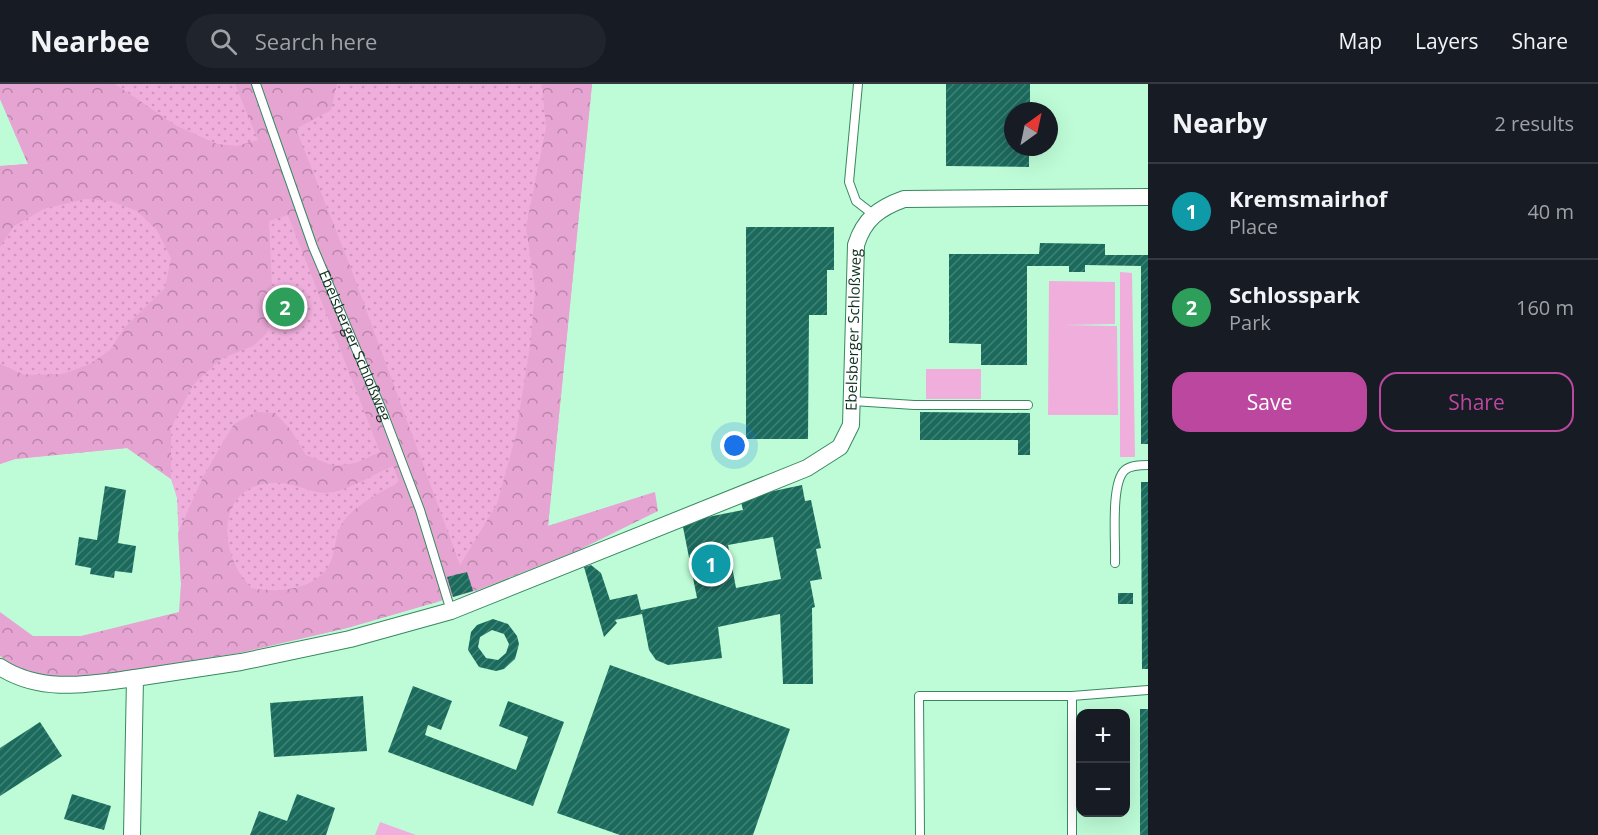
<!DOCTYPE html>
<html lang="en">
<head>
<meta charset="utf-8">
<style>
	body { margin:0; font-family:"Open Sans",sans-serif; background:#20242c; color:#f1f3f6 }
	.controls { position:absolute; right:18px; bottom:18px; display:grid; overflow:hidden; border-radius:12px; box-shadow:0 6px 24px #0002 }
	.controls button { width:54px; height:54px; display:grid; place-items:center; padding:0; border:0; border-bottom:2px solid #363941; background:#171b24; color:#f1f3f6; font:30px sans-serif }
	.compass { position:absolute; left:1004px; top:18px; width:54px; height:54px; border-radius:50%; background:#171b24; box-shadow:0 6px 24px #0002; rotate:33deg }
	.you { position:absolute; left:735px; top:362px; width:21px; height:21px; margin:-15px; border:4px solid #fff; border-radius:50%; background:#1a73e8; box-shadow:0 0 0 9px #1a73e833 }
	.badge { display:grid; place-items:center; width:39px; height:39px; border-radius:50%; background:#bb479f; color:#fff; font-size:20px; font-weight:700 }
	.pin { position:absolute; translate:-50% -50%; border:3px solid #fff; box-shadow:0 2px 6px #0006 }
	.list { margin:0; padding:0; list-style:none }
	h2 { display:flex; justify-content:space-between; align-items:center; height:78px; margin:0; padding:0 24px; font-size:26px }
	h2 small { font-size:20px; font-weight:400; color:#9ea1a6 }
	.list li { display:grid; grid-template-columns:39px 1fr auto; gap:18px; align-items:center; box-sizing:border-box; height:96px; padding:0 24px; border-top:2px solid #363941 }
	.list b { display:block; font-size:22px; white-space:nowrap }
	.list p { margin:0; font-size:20px; white-space:nowrap; color:#9ea1a6 }
	.list em { font-size:20px; font-style:normal; color:#9ea1a6 }
	.actions { display:flex; gap:12px; padding:18px 24px }
	.actions a { flex:1; padding:14px 0; border:2px solid #bb479f; border-radius:18px; text-align:center; font-size:21px; color:#bb479f }
	.actions .main { background:#bb479f; color:#fff }
	.icon { flex:none; width:33px; height:33px; fill:none; stroke:currentColor; stroke-width:2; stroke-linecap:round; stroke-linejoin:round }
	.map { position:relative; flex:none; width:1148px; height:751px; overflow:hidden }
	header { display:flex; align-items:center; gap:36px; box-sizing:border-box; height:84px; padding:0 30px; background:#171b24; border-bottom:2px solid #363941 }
	header strong { font-size:28px }
	nav { display:flex; gap:33px; margin-inline-start:auto; font-size:21px }
	.search { width:420px; height:54px; background:#20242c; display:flex; align-items:center; gap:15px; box-sizing:border-box; padding:0 21px; border-radius:33px; color:#9ea1a6; font-size:22px }
	main { display:flex }
	aside { flex:1; background:#171b24 }
	.map>svg:first-child { display:block }
	.grass { fill:url(#grass-dots) }
	.forest { fill:url(#forest-crowns); fill-rule:evenodd }
	.pitch { fill:#f0aedc }
	.building { fill:url(#building-hatch); fill-rule:evenodd }
	.lines { fill:none; stroke-linecap:round; stroke-linejoin:round }
	.service-casing { stroke:#38885f; stroke-width:10 }
	.minor-casing { stroke:#38885f; stroke-width:18 }
	.service { stroke:#fff; stroke-width:8 }
	.minor { stroke:#fff; stroke-width:16 }
	.labels { text-anchor:middle; stroke-width:6; stroke-linejoin:round; paint-order:stroke }
	.street-label { font-size:15px; fill:#0f3120; stroke:#eefdf3 }
</style>
</head>
<body>
<header>
<strong>Nearbee</strong>
<div class="search"><svg class="icon" aria-label="search" viewBox="0 0 24 24"><circle cx="10" cy="10" r="6"/><path d="M15 15l6 6"/></svg>Search here</div>
<nav><a>Map</a><a>Layers</a><a>Share</a></nav>
</header>
<main>
<div class="map">
<svg width="1148" height="751" viewBox="0 0 1148 751">
	<defs>
		<pattern id="grass-dots" width="8" height="8" patternUnits="userSpaceOnUse" patternTransform="scale(1.5)"><rect width="8" height="8" fill="#f0aedc"/><path d="M2 2h.1M6 6h.1" fill="none" stroke="#cd96bc" stroke-width="1.8" stroke-linecap="round"/></pattern>
		<pattern id="forest-crowns" width="20" height="18" patternUnits="userSpaceOnUse" patternTransform="scale(1.5)"><rect width="20" height="18" fill="#e6a4d2"/><path d="M2 6a3 3 0 1 1 6 0M12 15a3 3 0 1 1 6 0" fill="none" stroke="#b986aa"/></pattern>
		<pattern id="building-hatch" width="6" height="6" patternUnits="userSpaceOnUse" patternTransform="scale(1.5)"><rect width="6" height="6" fill="#1b6b5d"/><path d="M-1 1l2-2M0 6l6-6M5 7l2-2" fill="none" stroke="#428075"/></pattern>
	</defs>
	<rect width="100%" height="100%" fill="#bdfcd7"/>
	<!-- grass -->
	<polygon class="grass" points="0,0 592,0 548,442 655,408 437,518 347,544 239,569 180,528 181,500 177,414 171,395 127,364 15,375 0,380 0,82 28,80 0,15"/>
	<!-- forest -->
	<path class="forest" d="M0,0h115l60,41 42,19 20,2 21,-6 -23,-56h102l-6,26 -35,19 54,137 110,299 37,-61 19,-69 15,-96 4,-50 -9,-62 20,-99 -4,-44h50l-44,442 107,-34 3,19 -81,40 -99,39 -131,38 -108,25 -163,26 -34,-2 -31,-13 -11,-8v-44l33,24h48l98,-24 2,-28 -3,-51 26,-58 30,-51 22,-12 19,1 15,16 16,26 28,11 22,-3 24,-11 -92,-237 -19,6 4,86 -6,26 -14,13 -32,13 -28,26 -22,43v51l-44,-31 -112,11 -15,5v-100l25,11 38,-1 27,-10 20,-14 15,-23 40,-39 6,-30 -14,-28 -20,-19 -26,-10 -26,-2 -41,10 -30,17 -14,21v-81l28,-2 -28,-65zM393,382l6,16c-20,12 -48,24 -59,45 -6,12 -4,28 -12,40 -16,24 -52,26 -77,21 -5,-7 -12,-14 -15,-22 -20,-40 -6,-87 45,-83 18,1 34,13 53,9 20,-5 40,-18 59,-26z"/>
	<!-- pitch -->
	<g class="pitch">
		<polygon points="1120,188 1132,189 1135,373 1120,373"/>
		<polygon points="1049,197 1115,198 1115,240 1063,241 1117,242 1118,331 1048,331"/>
		<rect x="926" y="285" width="55" height="30"/>
		<polygon points="380,738 416,751 375,751"/>
	</g>
	<!-- building -->
	<g class="building">
		<polygon points="946,0 1030,0 1030,27 1013,27 1013,63 1029,63 1029,83 946,82"/>
		<polygon points="746,143 834,143 834,186 827,186 827,231 809,231 808,355 746,355"/>
		<polygon points="1040,159 1105,160 1105,171 1148,171 1148,360 1141,360 1141,182 1085,181 1085,188 1069,188 1069,182 1027,182 1027,281 981,281 981,260 949,259 949,170 1039,170"/>
		<polygon points="920,328 1030,329 1030,371 1018,371 1018,356 920,356"/>
		<polygon points="1141,398 1148,398 1148,585 1142,585"/>
		<path d="M802,401l3,16 6,-1 10,48 -5,1 6,30 -12,2 5,26 -3,1 1,76h-30l-3,-70 -62,13 4,31 -54,7 -12,-5 -7,-10 -7,-36 -27,6 2,3 -13,14 -20,-70 7,-2 10,8 9,27 27,-6 4,16 56,-12 -15,-76 61,-12 -3,-12zM773,453l8,42 -45,9 -8,-43z"/>
		<polygon points="105,402 126,406 118,459 136,462 132,489 115,487 114,494 90,490 91,484 75,481 79,453 97,456"/>
		<polygon points="467,488 473,507 453,513 447,493"/>
		<rect x="1118" y="509" width="15" height="11"/>
		<path d="M493,535l15,5 9,12 2,8 -4,15 -11,10 -8,2 -17,-4 -11,-17 3,-18 6,-7zM492,546l12,4 5,10 -3,9 -8,7 -12,-2 -8,-11 2,-10z"/>
		<polygon points="610,581 790,645 753,751 620,751 557,729"/>
		<polygon points="413,602 452,617 441,646 428,641 425,651 516,686 528,653 499,642 508,617 564,638 533,722 388,668"/>
		<polygon points="363,612 367,667 274,673 270,619"/>
		<rect x="1140" y="625" width="8" height="126"/>
		<polygon points="40,638 62,672 0,712 0,664"/>
		<polygon points="72,710 111,722 104,746 64,735"/>
		<polygon points="297,710 335,724 326,751 250,751 259,727 287,737"/>
	</g>
	<g class="lines">
		<!-- service casing -->
		<g class="service-casing">
			<g id="service">
				<path id="s1" d="M256,0l57,163 71,168 36,95 31,101"/>
				<polyline points="858,0 849,98 856,117 874,131"/>
				<polyline points="853,317 914,321 1028,321"/>
				<path d="M1115,479c1,-20 -5,-80 10,-93 6,-5 16,-5 23,-5"/>
				<polyline points="1072,612 1072,751"/>
				<polyline points="920,751 919,612 1072,612 1148,606"/>
			</g>
		</g>
		<!-- minor casing -->
		<g class="minor-casing">
			<g id="minor">
				<path d="M0,583c42,27 89,17 135,11"/>
				<path id="s2" d="M132,751l3,-157 106,-16 109,-23 101,-28 356,-143 33,-21 11,-22 5,-180c8,-26 23,-37 48,-46l244,-2"/>
			</g>
		</g>
		<!-- service -->
		<use href="#service" class="service"/>
		<!-- minor -->
		<use href="#minor" class="minor"/>
	</g>
	<g class="labels">
		<!-- street labels -->
		<g class="street-label">
			<text dy="5" stroke="none"><textPath href="#s2" startOffset="1023">Ebelsberger Schloßweg</textPath></text>
			<text dy="5" stroke="none"><textPath href="#s1" startOffset="280">Ebelsberger Schloßweg</textPath></text>
		</g>
	</g>
</svg>
<div class="controls">
<button>+</button>
<button>−</button>
</div>
<svg class="compass" viewBox="-18 -18 36 36"><path d="M0-13l5 13h-10z" fill="#e53935"/><path d="M0 13l5-13h-10z" fill="#9ea1a6"/></svg>
<div class="you"></div>
<div class="pin badge" style="left:711px;top:480px;background:#0f9aa8">1</div>
<div class="pin badge" style="left:285px;top:223px;background:#2e9e5b">2</div>
</div>
<aside>
<h2>Nearby<small>2 results</small></h2>
<ul class="list">
<li><span class="badge" style="background:#0f9aa8">1</span><div><b>Kremsmairhof</b><p>Place</p></div><em>40 m</em></li>
<li><span class="badge" style="background:#2e9e5b">2</span><div><b>Schlosspark</b><p>Park</p></div><em>160 m</em></li>
</ul>
<div class="actions"><a class="main">Save</a><a>Share</a></div>
</aside>
</main>
</body>
</html>
